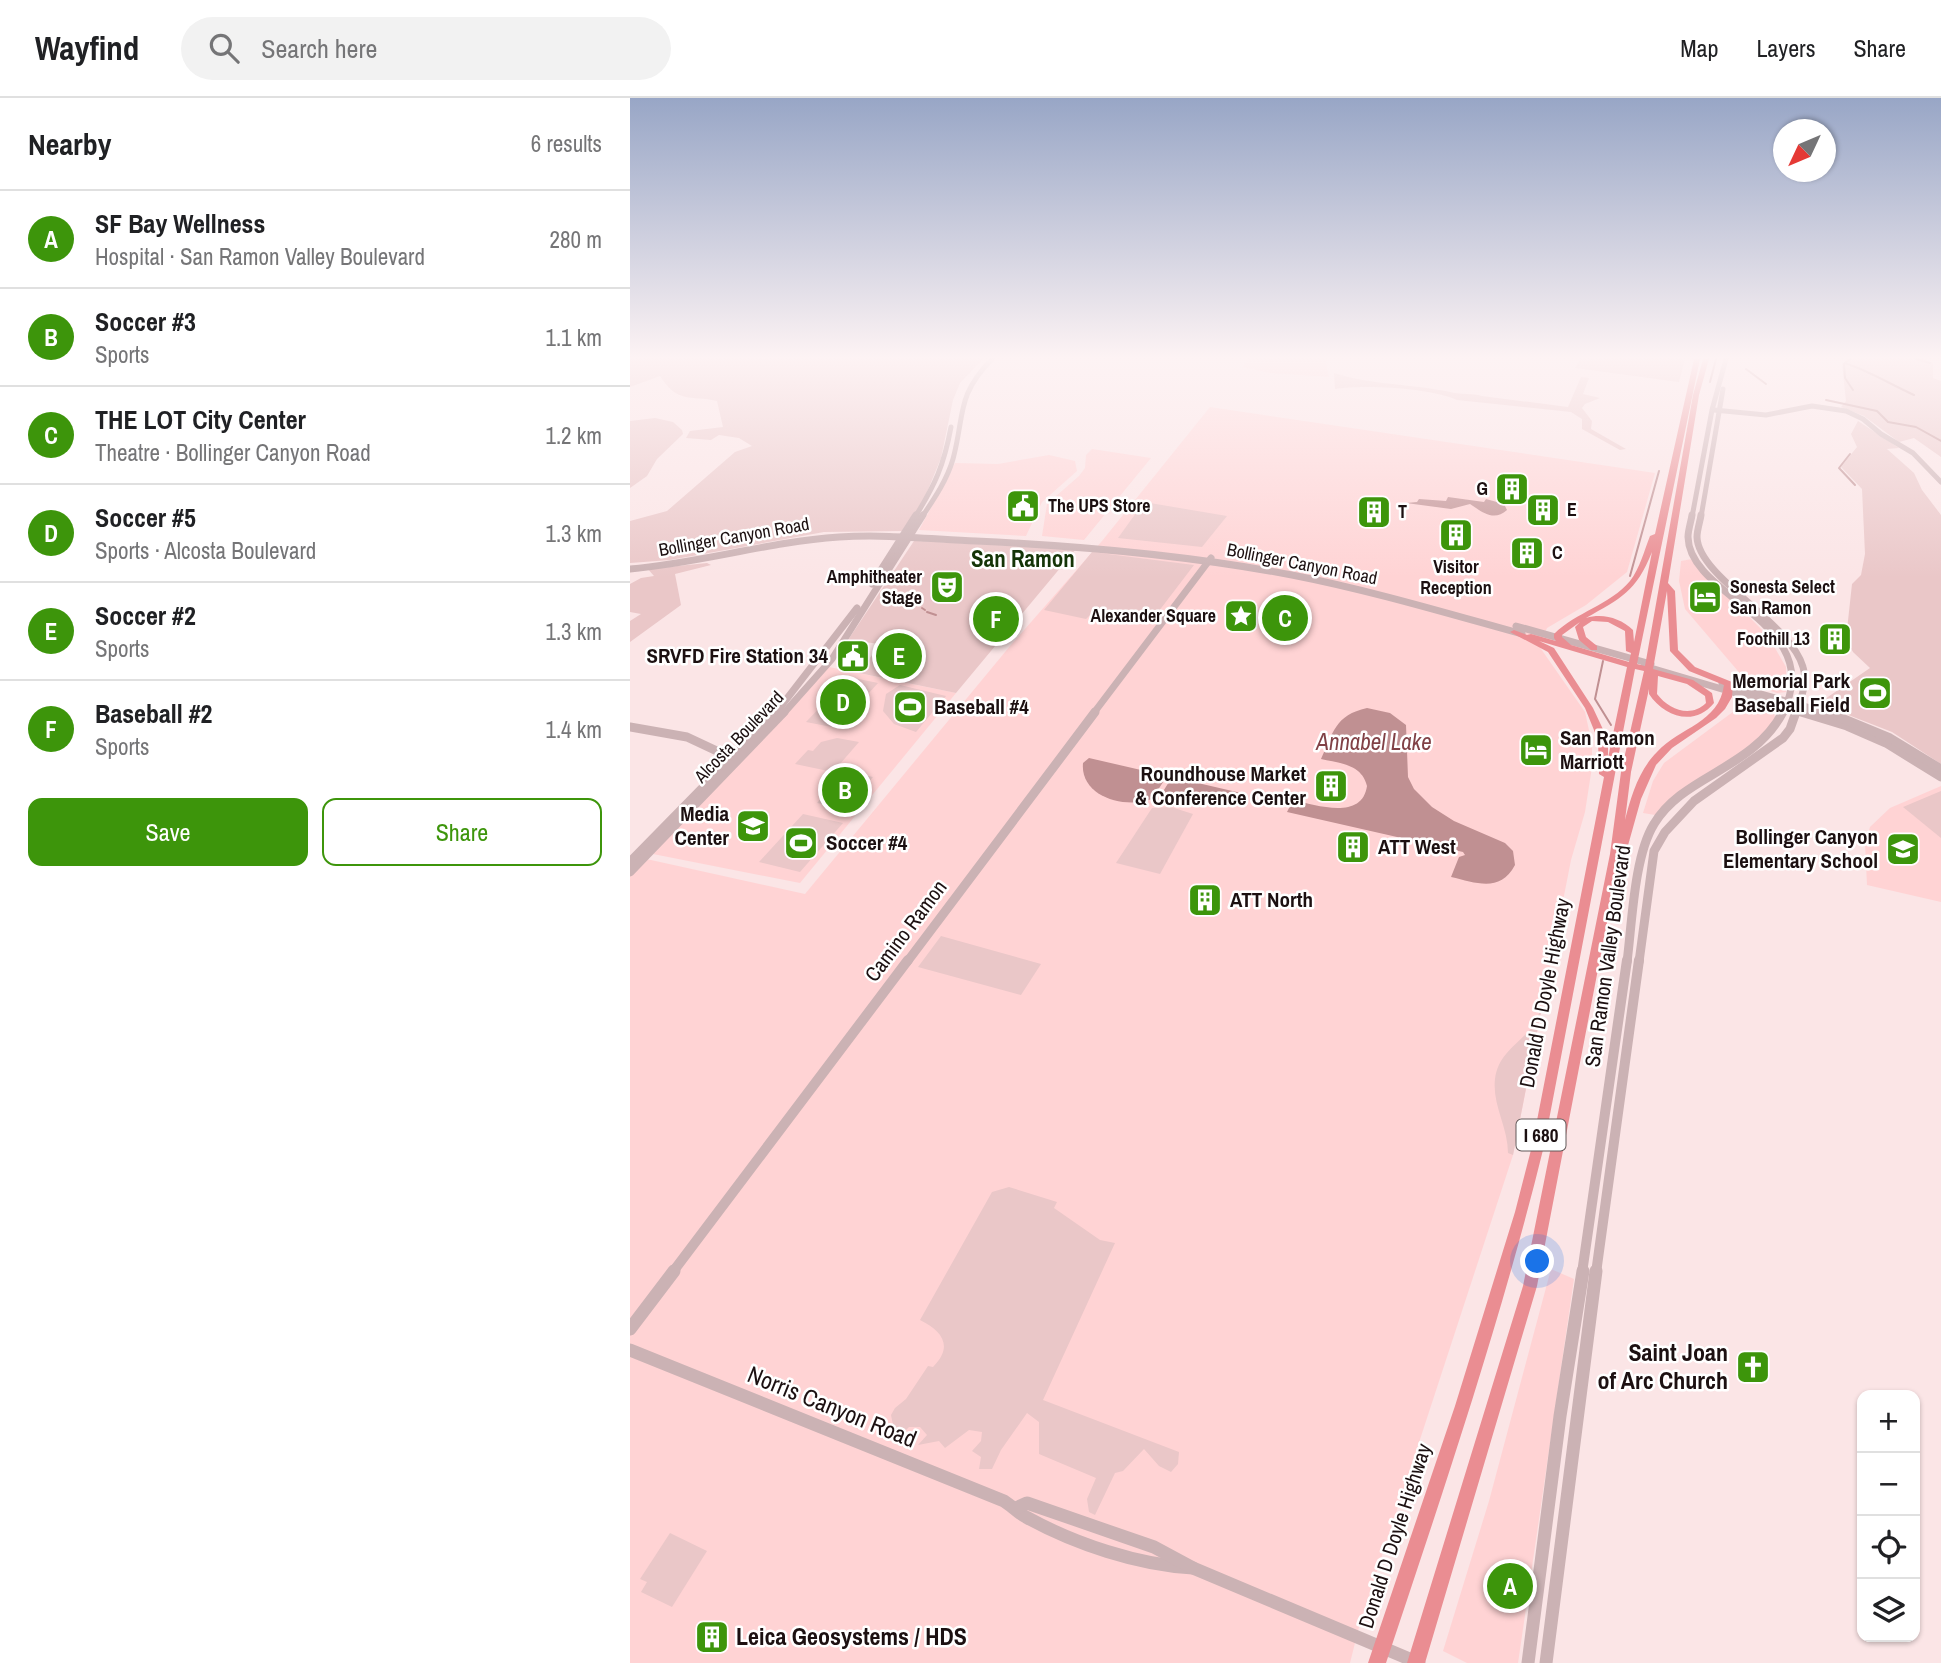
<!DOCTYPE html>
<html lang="en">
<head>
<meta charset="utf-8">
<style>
	body { margin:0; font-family:"Archivo Narrow",sans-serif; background:#f2f2f2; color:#202124 }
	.controls { position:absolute; right:21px; bottom:21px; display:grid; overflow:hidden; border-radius:14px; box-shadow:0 2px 5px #0004 }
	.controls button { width:63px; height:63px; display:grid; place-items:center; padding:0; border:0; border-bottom:2px solid #e0e0e0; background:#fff; color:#202124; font:35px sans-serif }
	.compass { position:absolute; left:1143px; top:21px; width:63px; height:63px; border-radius:50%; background:#fff; box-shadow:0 2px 5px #0004; rotate:226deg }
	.you { position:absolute; left:908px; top:1164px; width:24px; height:24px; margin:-18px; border:5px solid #fff; border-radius:50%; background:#1a73e8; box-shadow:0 0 0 10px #1a73e833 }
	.badge { display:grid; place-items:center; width:46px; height:46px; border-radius:50%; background:#3d950b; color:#fff; font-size:23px; font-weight:700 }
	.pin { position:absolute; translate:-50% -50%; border:4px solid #fff; box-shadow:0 2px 7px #0006 }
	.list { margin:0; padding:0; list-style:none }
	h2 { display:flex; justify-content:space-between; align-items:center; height:91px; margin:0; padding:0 28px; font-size:30px }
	h2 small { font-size:23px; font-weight:400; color:#757577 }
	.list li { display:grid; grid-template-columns:46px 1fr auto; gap:21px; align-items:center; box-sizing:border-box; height:98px; padding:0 28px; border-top:2px solid #e0e0e0 }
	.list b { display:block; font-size:26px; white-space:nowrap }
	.list p { margin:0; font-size:23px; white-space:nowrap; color:#757577 }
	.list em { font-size:23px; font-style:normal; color:#757577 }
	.actions { display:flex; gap:14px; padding:21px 28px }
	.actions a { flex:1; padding:16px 0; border:2px solid #3d950b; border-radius:14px; text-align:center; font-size:24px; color:#3d950b }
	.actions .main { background:#3d950b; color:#fff }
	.icon { flex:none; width:38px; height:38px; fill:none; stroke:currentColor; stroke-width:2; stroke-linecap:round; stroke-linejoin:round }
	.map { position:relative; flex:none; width:1311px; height:1565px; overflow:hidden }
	header { display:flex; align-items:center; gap:42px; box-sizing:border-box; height:98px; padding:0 35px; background:#fff; border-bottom:2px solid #e0e0e0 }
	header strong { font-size:33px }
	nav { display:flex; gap:38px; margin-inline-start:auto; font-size:24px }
	.search { width:490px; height:63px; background:#f2f2f2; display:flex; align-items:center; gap:18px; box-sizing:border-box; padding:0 24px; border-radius:38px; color:#757577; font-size:26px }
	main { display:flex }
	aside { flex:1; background:#fff }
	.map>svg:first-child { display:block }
	.built { fill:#ffd3d4 }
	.green { fill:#eac7c8 }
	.water { fill:#c09092 }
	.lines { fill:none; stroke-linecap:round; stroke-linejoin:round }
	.stream { stroke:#c09092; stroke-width:2 }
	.secondary-far4 { stroke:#cbb2b4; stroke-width:5 }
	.secondary-far3 { stroke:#cbb2b4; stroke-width:7 }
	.secondary-far2 { stroke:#cbb2b4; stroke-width:9 }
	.secondary-far1 { stroke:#cbb2b4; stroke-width:10 }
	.secondary { stroke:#cbb2b4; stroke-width:13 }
	.highway { fill:#ea8d92; fill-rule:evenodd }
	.labels { text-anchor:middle; stroke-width:5; stroke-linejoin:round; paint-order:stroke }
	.far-poi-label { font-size:18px; font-weight:bold; fill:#1c1011; stroke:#fff; text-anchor:start }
	.far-street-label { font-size:18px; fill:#1c1011; stroke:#fff }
	.shield { fill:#fff; stroke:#605858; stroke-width:2 }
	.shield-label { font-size:19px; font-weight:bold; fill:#1c1011 }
	.poi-label { font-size:21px; font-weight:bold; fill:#1c1011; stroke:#fff; text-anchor:end }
	.street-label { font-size:21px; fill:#1c1011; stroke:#fff }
	.far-district-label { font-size:23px; font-weight:bold; fill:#143407; stroke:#fff }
	.water-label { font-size:23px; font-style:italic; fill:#814146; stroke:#fff }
	.near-poi-label { font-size:24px; font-weight:bold; fill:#1c1011; stroke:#fff; text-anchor:end }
	.near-street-label { font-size:24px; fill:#1c1011; stroke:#fff }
</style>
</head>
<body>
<header>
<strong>Wayfind</strong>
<div class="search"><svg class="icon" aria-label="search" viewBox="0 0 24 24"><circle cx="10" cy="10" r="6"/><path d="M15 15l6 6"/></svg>Search here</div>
<nav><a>Map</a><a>Layers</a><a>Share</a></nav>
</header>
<main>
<aside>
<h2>Nearby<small>6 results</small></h2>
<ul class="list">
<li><span class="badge">A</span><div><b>SF Bay Wellness</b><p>Hospital · San Ramon Valley Boulevard</p></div><em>280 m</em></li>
<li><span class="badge">B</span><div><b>Soccer #3</b><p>Sports</p></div><em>1.1 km</em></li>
<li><span class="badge">C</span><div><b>THE LOT City Center</b><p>Theatre · Bollinger Canyon Road</p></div><em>1.2 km</em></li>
<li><span class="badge">D</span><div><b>Soccer #5</b><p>Sports · Alcosta Boulevard</p></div><em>1.3 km</em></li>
<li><span class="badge">E</span><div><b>Soccer #2</b><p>Sports</p></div><em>1.3 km</em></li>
<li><span class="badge">F</span><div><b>Baseball #2</b><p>Sports</p></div><em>1.4 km</em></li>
</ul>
<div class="actions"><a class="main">Save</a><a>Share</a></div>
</aside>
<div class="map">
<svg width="1311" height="1565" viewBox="0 0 1311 1565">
	<rect width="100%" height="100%" fill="#fbe5e6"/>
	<!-- built -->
	<g class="built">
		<polygon points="618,261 695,261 699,279 640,275 612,269"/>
		<polygon points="580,309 1025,375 997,474 956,507 917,530 909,548 955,614 962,646 962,669 955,714 941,762 883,1057 730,1525 720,1565 0,1565 0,769 8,760 21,762 175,796 380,548 472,443"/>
		<polygon points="462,351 521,360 454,442 412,438 417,406 449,378 455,370 456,357"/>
		<polygon points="419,357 445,363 447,373 412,404 396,438 289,432 325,365 368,366"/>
		<polygon points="1062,461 1138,538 1156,569 1156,594 1147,595 1119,586 1055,511 1049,483 1051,463"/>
		<polygon points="199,569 326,595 170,785 23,756"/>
		<polygon points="1119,602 1136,607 1144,616 1146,622 1132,641 1025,717 1013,715 1023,683 1034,665"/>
		<polygon points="1311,688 1311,804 1237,787 1235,745 1240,729 1260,710"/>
		<polygon points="921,1171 944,1181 888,1565 837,1565 813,1553 859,1403"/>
	</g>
	<!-- green -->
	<g class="green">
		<path d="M0,261h353l-23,24 -7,17 -12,58 -18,44 -21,29 -78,1 -154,28 -40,3v-42l37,-10 68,-59 17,-6 -13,-8 -20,-3 -8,5 -25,-2 4,-7 33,-4 -6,-26c-27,-6 -39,3 -57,-25l-30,11z"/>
		<polygon points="950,261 1055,261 1049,284 945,270"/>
		<polygon points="1217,261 1296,261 1303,265 1303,280 1311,283 1311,359 1284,340 1269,344 1234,318 1211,309 1216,303 1212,266"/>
		<path d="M704,275c37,12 79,11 116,19 12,3 22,1 32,4l86,11 13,-30 8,1 -6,16 17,4 -15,6 -3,4 10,13 -1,8 35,20 -6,1 -38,-21v-10l-11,-7 -114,-12c-24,-12 -95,-16 -122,-11z"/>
		<polygon points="25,320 43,324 52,332 53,336 27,361 17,378 0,390 0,323"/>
		<polygon points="1228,323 1269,350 1257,351 1284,375 1292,392 1311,417 1311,666 1262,634 1203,611 1195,601 1240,570 1223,554 1216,541 1222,486 1231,477 1235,456 1232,391 1211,369 1227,349 1221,336"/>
		<polygon points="514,404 597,418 572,449 488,440"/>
		<polygon points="284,443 287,443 446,451 326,595 229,575 250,546 218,542"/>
		<polygon points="462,454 564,467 519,526 461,516 456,521 414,512"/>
		<polygon points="77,465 81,467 45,476 51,507 0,544 0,523 11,516 0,514 0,486 11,480 24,478 18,471"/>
		<polygon points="219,579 248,585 207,630 176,624"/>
		<polygon points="270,587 316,598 286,634 264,626 253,613 256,596"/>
		<polygon points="207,640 229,644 203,674 165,666 178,652 183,653 191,644"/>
		<polygon points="215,673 243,679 215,711 187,705"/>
		<polygon points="1311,693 1311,740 1273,709"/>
		<polygon points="564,697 605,706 603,708 576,702 569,709 548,704 527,705 529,700"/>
		<polygon points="541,709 563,716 530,776 486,765 522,710"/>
		<polygon points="173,716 213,725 170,774 129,764"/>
		<polygon points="311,838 411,866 391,897 288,869"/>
		<path d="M913,904l-30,153 -5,-2c0,-26 -16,-48 -13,-74 3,-23 19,-32 34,-48 7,-9 11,-19 14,-29z"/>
		<path d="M379,1089l48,15 -3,6 46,32 15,3 -72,157 136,52 -1,12 -7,8 -12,-6 -15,-17 -21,22 -8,2 -20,42 -6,-3 -2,-13 9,-21 -57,-24v-32l-12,-9 -26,37 -9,19h-13l2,-12 -9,-6 9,-10 1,-9 -13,-2 -24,18 -6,-7 -21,4 9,-10 -7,-8h-11l-12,12 -11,-5 7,-9 -2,-10 4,-7 11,-9 22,-33 5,1c21,-21 9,-36 -13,-47l72,-128z"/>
		<polygon points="40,1435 77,1453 42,1509 11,1494 17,1484 10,1481"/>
	</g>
	<!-- water -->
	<g class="water">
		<path d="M818,399l36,5 2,-3 18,5 3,6c-13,12 -25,2 -37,-6l-19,5 -45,-6 11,-1 2,-3 27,2z"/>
		<path d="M737,610l23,5 16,12 2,52 6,12 18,18 22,14 51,22 8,8 2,14c-15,28 -38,18 -64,12l8,-20 6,-2 -2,-3 -176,-40 6,-12c23,5 69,21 74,-14 -5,-22 -28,-23 -46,-27 12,-26 14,-44 46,-51z"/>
		<path d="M459,660l78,18 -15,23c-27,10 -72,-2 -69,-36z"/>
		<polygon points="542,679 611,695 605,706 564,697 529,700"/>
	</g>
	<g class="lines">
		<!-- stream -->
		<g class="stream">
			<polyline points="1220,261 1214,266 1215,280 1223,292"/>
			<polyline points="1286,261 1300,265"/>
			<path d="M1215,265c24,8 45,21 69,32"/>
			<polyline points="1116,271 1136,286"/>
			<polyline points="1080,284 1086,261"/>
			<polyline points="1196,302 1247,313 1258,324 1286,329 1311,343"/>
			<polyline points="1220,356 1209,370 1225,387"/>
			<polyline points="1000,478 1029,373"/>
			<polyline points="292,510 295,512"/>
			<polyline points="297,514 306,517"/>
			<polyline points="973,563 965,601 981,627"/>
		</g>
		<!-- secondary-far4 -->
		<g class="secondary-far4">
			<polyline points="1084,312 1136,317 1182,308 1216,313 1233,321 1251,336 1283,355 1311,384"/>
			<path d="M285,419c20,-32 29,-52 36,-90"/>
			<path d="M292,419c12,-18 25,-37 31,-58 12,-45 3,-63 39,-100"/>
			<polyline points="1062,419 1082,312 1096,261"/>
			<polyline points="1071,419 1093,291"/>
		</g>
		<!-- secondary-far3 -->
		<g class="secondary-far3">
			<path d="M1062,417c-1,7 -4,15 -4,22 1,61 142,87 94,177"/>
			<path d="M1071,417c-1,7 -4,15 -4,22 1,40 94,86 106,130 5,16 -2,32 -8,47"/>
			<path d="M0,471c70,-6 138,-27 209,-32 46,-3 92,2 137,4 106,5 211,14 316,34 77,15 154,38 230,59"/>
			<polyline points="242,486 286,417"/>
			<polyline points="886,528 1021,566"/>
			<polyline points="1014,568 1177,616"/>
			<polyline points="1092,585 1202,616"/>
			<polyline points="145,616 227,510"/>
			<polyline points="153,616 202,561 293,417"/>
			<polyline points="463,616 581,460"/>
		</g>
		<!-- secondary-far2 -->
		<g class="secondary-far2">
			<polyline points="1171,614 1217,628 1256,645 1311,679"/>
			<polyline points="1197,614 1260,640 1311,671"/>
			<polyline points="0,629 57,639 89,654 107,658"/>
			<polyline points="0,764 147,614"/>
			<polyline points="0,774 154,614"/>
			<polyline points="277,864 465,614"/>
			<path d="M997,864c5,-38 7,-106 27,-138 29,-49 98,-54 129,-112"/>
			<polyline points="1009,864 1024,753 1035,734 1064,703 1153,640 1160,631 1166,614"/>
		</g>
		<!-- secondary-far1 -->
		<g class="secondary-far1">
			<polyline points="42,1175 278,862"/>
			<polyline points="952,1175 997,862"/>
			<polyline points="966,1175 1009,862"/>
		</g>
		<!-- secondary -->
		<g class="secondary">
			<polyline points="0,1231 44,1173"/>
			<path d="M0,1252l374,151c8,5 14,12 22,16 49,27 112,48 167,51"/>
			<polyline points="386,1410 397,1405 524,1449 563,1470 789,1565"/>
			<polyline points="898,1565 930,1318 953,1173"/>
			<polyline points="916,1565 966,1173"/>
		</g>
		<!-- highway -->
		<path class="highway" d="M1064,261h6l-63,305 8,2 48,-271 10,-36h6l-10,36 -31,188 7,8 3,59 17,17 37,15 1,2 -1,13 -7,12 -9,9 -44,30 -16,17 -15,34 -14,50 -7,6 -83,431 -112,377h-18l116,-377 87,-432 11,-82 23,-101 -9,-2 -91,477c-43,175 -101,346 -158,517h-18l87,-257 60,-194 17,-66 72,-369 -5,-3 -1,-34 -13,-32 -37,-56 -38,-20 4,-2 13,5 4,-1 25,7 -2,-3v-4c22,-22 56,-29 76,-53 10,-13 14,-30 20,-45l5,-2zM1022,454l-18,90 -1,-12c-13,-12 -30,-17 -47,-12 35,-20 50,-26 66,-66zM1037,493l3,60 19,20 35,14c-5,38 -44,42 -67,67 -18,18 -26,44 -32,68l6,-48 18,-83v5c15,23 46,33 65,9l-2,-10 -19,-13 -40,-11zM962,523l16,1 17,9 1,20 5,2 -2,9 -58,-17 -9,-8v-2l18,-13 -5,5 4,13 12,10h6v-4l-11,-9 -3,-10zM909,543l88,26 -19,91v-18l-15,-32 -39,-60zM1028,578l29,8 18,12 1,7c-15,15 -37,7 -49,-9z"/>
	</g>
	<!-- sky -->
	<linearGradient id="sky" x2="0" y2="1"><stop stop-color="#98a6c6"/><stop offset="0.54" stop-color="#fdf3f4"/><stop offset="1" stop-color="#fdf3f4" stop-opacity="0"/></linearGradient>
	<rect width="1311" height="480" fill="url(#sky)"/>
	<!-- icons -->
	<defs>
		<g id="building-square" transform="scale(1.75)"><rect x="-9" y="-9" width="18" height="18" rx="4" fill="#3d950b" stroke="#fff"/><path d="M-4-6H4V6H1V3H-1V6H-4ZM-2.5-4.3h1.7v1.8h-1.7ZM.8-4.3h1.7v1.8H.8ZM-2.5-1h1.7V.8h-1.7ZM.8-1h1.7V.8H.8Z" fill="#fff"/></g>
		<g id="civic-square" transform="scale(1.75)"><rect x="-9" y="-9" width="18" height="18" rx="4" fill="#3d950b" stroke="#fff"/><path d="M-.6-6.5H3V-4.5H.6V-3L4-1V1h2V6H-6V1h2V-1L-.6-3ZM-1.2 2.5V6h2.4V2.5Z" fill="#fff"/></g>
		<g id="theatre-square" transform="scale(1.75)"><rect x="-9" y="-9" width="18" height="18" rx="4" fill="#3d950b" stroke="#fff"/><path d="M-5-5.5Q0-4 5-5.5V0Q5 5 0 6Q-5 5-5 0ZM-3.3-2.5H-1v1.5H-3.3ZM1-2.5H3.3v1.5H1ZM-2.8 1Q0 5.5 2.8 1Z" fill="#fff"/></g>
		<g id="hotel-square" transform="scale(1.75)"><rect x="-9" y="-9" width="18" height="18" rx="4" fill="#3d950b" stroke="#fff"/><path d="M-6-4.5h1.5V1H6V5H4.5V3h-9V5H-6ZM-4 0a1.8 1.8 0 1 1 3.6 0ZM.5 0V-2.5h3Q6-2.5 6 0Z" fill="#fff"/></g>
		<g id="sight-square" transform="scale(1.75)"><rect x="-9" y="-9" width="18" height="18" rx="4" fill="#3d950b" stroke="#fff"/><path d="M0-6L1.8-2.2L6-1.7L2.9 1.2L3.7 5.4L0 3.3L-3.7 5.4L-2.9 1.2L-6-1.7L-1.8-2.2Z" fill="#fff"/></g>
		<g id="stadium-square" transform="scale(1.75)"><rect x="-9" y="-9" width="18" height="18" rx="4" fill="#3d950b" stroke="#fff"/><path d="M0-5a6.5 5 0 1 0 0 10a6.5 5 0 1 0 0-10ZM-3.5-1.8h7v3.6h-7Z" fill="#fff"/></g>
		<g id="school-square" transform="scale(1.75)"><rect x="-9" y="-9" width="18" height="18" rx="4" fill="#3d950b" stroke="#fff"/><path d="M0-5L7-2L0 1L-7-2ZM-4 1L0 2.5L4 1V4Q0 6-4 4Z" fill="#fff"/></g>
		<g id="church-square" transform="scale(1.75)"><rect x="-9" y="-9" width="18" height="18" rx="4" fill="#3d950b" stroke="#fff"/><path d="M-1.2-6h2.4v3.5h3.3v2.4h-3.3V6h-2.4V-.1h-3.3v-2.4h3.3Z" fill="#fff"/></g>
	</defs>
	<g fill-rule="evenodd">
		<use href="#building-square" x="882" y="391"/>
		<use href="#civic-square" x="393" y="408"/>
		<use href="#building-square" x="913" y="412"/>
		<use href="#building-square" x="744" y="414"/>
		<use href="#building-square" x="826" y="437"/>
		<use href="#building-square" x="897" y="455"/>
		<use href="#theatre-square" x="317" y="489"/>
		<use href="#hotel-square" x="1075" y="499"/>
		<use href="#sight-square" x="611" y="518"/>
		<use href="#building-square" x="1205" y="541"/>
		<use href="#civic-square" x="223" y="558"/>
		<use href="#stadium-square" x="1245" y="595"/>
		<use href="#stadium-square" x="280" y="609"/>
		<use href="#hotel-square" x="906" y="652"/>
		<use href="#building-square" x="701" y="688"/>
		<use href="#school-square" x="123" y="728"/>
		<use href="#stadium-square" x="171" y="745"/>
		<use href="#building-square" x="723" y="749"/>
		<use href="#school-square" x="1273" y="751"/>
		<use href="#building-square" x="575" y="802"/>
		<use href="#church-square" x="1123" y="1269"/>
		<use href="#building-square" x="82" y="1539"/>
	</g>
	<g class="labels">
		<!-- far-poi labels -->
		<g class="far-poi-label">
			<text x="858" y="397" text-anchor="end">G</text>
			<text x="418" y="414">The UPS Store</text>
			<text x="937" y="418">E</text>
			<text x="768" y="420">T</text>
			<text x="922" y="461">C</text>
			<text x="826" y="475" text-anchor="middle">Visitor<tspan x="826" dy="21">Reception</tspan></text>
			<text x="292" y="485" text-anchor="end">Amphitheater<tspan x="292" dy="21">Stage</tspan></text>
			<text x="1100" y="495">Sonesta Select<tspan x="1100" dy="21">San Ramon</tspan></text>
			<text x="586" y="524" text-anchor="end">Alexander Square</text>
			<text x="1180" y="547" text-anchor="end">Foothill 13</text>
		</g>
		<!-- far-street labels -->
		<g class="far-street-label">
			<text transform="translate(104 439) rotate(-10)" y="6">Bollinger Canyon Road</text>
			<text transform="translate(672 466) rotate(11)" y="6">Bollinger Canyon Road</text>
			<text transform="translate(109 639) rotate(-46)" y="6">Alcosta Boulevard</text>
		</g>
		<!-- shield labels -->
		<rect class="shield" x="886.5" y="1021.5" width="49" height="31" rx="5"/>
		<g class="shield-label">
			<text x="911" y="1044">I 680</text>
		</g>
		<!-- poi labels -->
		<g class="poi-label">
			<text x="198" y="565">SRVFD Fire Station 34</text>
			<text x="1220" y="590">Memorial Park<tspan x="1220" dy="24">Baseball Field</tspan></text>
			<text x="304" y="616" text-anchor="start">Baseball #4</text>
			<text x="930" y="647" text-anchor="start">San Ramon<tspan x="930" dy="24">Marriott</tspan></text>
			<text x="676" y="683">Roundhouse Market<tspan x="676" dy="24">&amp; Conference Center</tspan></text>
			<text x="99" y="723">Media<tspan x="99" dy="24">Center</tspan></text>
			<text x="1248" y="746">Bollinger Canyon<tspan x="1248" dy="24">Elementary School</tspan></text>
			<text x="196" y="752" text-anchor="start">Soccer #4</text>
			<text x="748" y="756" text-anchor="start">ATT West</text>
			<text x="600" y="809" text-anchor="start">ATT North</text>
		</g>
		<!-- street labels -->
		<g class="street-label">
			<text transform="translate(276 833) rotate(-53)" y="7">Camino Ramon</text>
			<text transform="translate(978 858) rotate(-82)" y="7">San Ramon Valley Boulevard</text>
			<text transform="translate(915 895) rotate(-79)" y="7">Donald D Doyle Highway</text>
			<text transform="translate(765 1438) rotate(-72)" y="7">Donald D Doyle Highway</text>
		</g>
		<!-- far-district labels -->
		<g class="far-district-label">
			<text x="393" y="469">San Ramon</text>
		</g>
		<!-- water labels -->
		<g class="water-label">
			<text x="744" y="652">Annabel Lake</text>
		</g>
		<!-- near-poi labels -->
		<g class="near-poi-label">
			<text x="1098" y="1263">Saint Joan<tspan x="1098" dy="28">of Arc Church</tspan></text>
			<text x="106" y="1547" text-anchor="start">Leica Geosystems / HDS</text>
		</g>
		<!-- near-street labels -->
		<g class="near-street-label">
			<text transform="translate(202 1309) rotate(22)" y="8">Norris Canyon Road</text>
		</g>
	</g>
</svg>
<div class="controls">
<button>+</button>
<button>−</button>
<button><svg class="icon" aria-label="locate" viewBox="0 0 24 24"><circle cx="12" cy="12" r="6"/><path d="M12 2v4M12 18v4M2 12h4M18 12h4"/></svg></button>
<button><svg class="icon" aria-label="layers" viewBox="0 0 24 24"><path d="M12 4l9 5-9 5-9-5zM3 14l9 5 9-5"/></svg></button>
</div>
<svg class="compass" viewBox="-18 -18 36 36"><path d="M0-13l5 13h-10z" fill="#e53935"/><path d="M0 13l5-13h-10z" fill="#757577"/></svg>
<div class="you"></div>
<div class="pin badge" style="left:880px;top:1488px">A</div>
<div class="pin badge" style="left:215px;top:692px">B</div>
<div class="pin badge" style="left:655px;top:520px">C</div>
<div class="pin badge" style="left:213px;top:604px">D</div>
<div class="pin badge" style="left:269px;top:558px">E</div>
<div class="pin badge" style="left:366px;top:521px">F</div>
</div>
</main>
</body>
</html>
